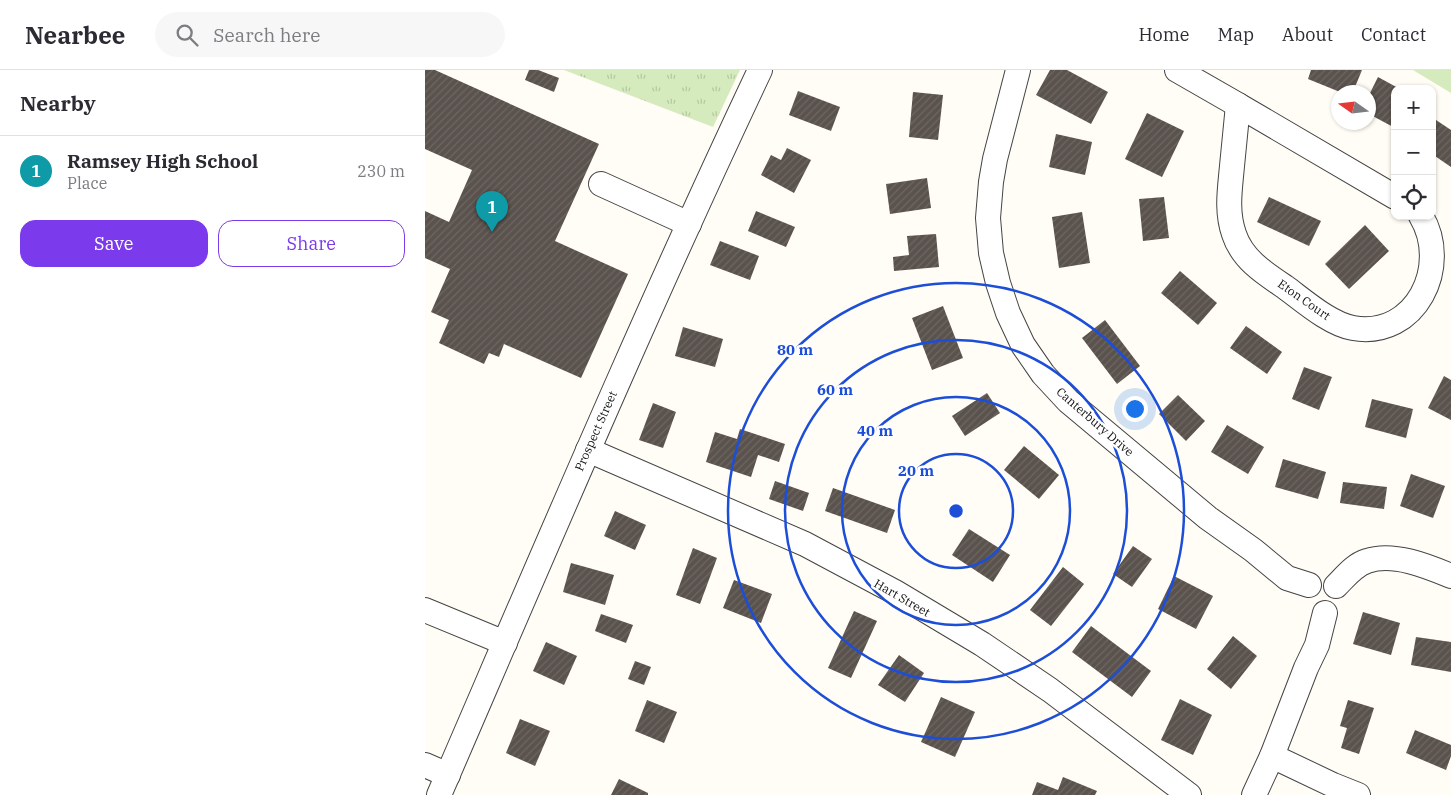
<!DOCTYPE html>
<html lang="en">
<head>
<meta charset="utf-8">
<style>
	body { margin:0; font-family:"IBM Plex Serif",serif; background:#f7f7f7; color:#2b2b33 }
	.controls { position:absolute; right:15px; top:15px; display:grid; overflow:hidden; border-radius:10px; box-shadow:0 1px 4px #0004 }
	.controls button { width:45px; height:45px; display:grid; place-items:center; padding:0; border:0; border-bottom:1px solid #e1e1e2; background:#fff; color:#2b2b33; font:25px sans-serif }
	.compass { position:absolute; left:906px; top:15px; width:45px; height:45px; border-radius:50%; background:#fff; box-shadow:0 1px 4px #0004; rotate:284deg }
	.you { position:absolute; left:709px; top:338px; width:18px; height:18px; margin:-12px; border:4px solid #fff; border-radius:50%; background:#1a73e8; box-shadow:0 0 0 8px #1a73e833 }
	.badge { display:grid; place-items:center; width:32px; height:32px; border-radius:50%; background:#7c3aed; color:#fff; font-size:16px; font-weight:700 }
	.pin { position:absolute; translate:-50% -41px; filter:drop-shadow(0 1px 2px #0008) }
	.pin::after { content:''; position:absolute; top:26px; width:18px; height:15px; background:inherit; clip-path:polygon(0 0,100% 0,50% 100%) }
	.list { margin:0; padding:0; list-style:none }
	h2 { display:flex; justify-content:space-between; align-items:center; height:65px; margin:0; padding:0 20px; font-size:21px }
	h2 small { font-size:16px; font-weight:400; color:#7c7c81 }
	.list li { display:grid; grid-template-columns:32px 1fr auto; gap:15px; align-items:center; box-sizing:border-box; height:70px; padding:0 20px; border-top:1px solid #e1e1e2 }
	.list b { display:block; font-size:19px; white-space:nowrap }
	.list p { margin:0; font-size:16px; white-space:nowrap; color:#7c7c81 }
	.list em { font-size:16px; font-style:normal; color:#7c7c81 }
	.actions { display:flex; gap:10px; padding:15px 20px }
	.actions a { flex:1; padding:11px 0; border:1px solid #7c3aed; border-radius:15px; text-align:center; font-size:18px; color:#7c3aed }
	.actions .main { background:#7c3aed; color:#fff }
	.icon { flex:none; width:28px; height:28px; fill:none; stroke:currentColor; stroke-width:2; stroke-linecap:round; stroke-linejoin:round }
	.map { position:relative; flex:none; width:1026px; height:725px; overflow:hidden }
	header { display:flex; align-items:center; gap:30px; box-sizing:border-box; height:70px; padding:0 25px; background:#fff; border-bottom:1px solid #e1e1e2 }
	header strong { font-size:24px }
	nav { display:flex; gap:28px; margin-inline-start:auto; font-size:18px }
	.search { width:350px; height:45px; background:#f7f7f7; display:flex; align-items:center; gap:12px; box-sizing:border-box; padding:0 18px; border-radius:28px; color:#7c7c81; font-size:19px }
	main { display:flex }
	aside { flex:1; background:#fff }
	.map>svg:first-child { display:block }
	.grass { fill:#d5ebbd }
	.park { fill:url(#park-tufts) }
	.building { fill:url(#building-hatch) }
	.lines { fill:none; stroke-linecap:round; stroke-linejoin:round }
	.minor-casing { stroke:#444; stroke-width:26 }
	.minor { stroke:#fff; stroke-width:24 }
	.ring { fill:none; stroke:#1d4ed8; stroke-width:2.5 }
	.labels { text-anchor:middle; stroke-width:5; stroke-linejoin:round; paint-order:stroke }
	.street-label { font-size:12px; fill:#111; stroke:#fff }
	.centre { fill:#1d4ed8; stroke:#fff; stroke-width:2.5 }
	.ring-label { font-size:15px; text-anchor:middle; font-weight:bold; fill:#1d4ed8; stroke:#fff; stroke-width:5; stroke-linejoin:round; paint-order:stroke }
</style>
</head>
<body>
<header>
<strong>Nearbee</strong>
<div class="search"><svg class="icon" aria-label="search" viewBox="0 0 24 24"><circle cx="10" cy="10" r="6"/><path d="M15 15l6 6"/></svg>Search here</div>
<nav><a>Home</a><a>Map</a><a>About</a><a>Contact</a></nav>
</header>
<main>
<aside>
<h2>Nearby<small></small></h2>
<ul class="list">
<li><span class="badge" style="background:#0f9aa8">1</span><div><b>Ramsey High School</b><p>Place</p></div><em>230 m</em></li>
</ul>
<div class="actions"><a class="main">Save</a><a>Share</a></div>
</aside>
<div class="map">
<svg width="1026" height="725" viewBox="0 0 1026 725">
	<defs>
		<pattern id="park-tufts" width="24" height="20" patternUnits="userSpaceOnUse" patternTransform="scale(1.25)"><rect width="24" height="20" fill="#d5ebbd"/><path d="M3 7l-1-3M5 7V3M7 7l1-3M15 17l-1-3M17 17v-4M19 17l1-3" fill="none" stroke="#b6c8a1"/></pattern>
		<pattern id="building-hatch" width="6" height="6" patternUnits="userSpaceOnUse" patternTransform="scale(1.25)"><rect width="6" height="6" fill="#5a524d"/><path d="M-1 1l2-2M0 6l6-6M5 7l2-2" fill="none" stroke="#6d6662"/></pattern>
	</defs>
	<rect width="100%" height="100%" fill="#fffdf5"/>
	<!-- grass -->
	<polygon class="grass" points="988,0 1026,0 1026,23"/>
	<!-- park -->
	<polygon class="park" points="139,0 315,0 288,57"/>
	<!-- building -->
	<g class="building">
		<polygon points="0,0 10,0 174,74 130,171 203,204 156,308 79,274 74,287 64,283 59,294 14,273 24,250 6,242 25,199 0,188 0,141 24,152 47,100 0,79"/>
		<polygon points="104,0 113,0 134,8 129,22 100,10"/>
		<polygon points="625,0 642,0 683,22 666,54 611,25"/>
		<polygon points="886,0 937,0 928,22 915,22 883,9"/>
		<polygon points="953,7 975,19 970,19 970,58 944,44 944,25"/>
		<polygon points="373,21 415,37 406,61 364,45"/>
		<polygon points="488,22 518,25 513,70 484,67"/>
		<polygon points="722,43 759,61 737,107 700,89"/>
		<polygon points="1008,48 1026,60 1026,97 1007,84"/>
		<polygon points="631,64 667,72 660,105 624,97"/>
		<polygon points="362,78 386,90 369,123 336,105 346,85 356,90"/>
		<polygon points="502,108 506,138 465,144 461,114"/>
		<polygon points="739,127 744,168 718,171 714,129"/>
		<polygon points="844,127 896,151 884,176 832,152"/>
		<polygon points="331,141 370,157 361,177 323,161"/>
		<polygon points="657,142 665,193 634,198 627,147"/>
		<polygon points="940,155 964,181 924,219 900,194"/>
		<polygon points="511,164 514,197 469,201 468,187 484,185 482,166"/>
		<polygon points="295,171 334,186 325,210 285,195"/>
		<polygon points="755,201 792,233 773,255 736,223"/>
		<polygon points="518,236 538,288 507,300 487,248"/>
		<polygon points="680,250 715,296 692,314 657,268"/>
		<polygon points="821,256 857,282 842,304 805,278"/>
		<polygon points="258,257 298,269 290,297 250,286"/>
		<polygon points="879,297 907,307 894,340 867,329"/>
		<polygon points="1019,306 1026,310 1026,350 1003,338"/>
		<polygon points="562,323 575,343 540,366 527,346"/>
		<polygon points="753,325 780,351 761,371 734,344"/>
		<polygon points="947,329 988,339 981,368 940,357"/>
		<polygon points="228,333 251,342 238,378 214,370"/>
		<polygon points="802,355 839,377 823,404 786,382"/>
		<polygon points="315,359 360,374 354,392 333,385 326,407 281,392 290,362 312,369"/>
		<polygon points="599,376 634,405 614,429 579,400"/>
		<polygon points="858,389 901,402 893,429 850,417"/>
		<polygon points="986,404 1020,416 1008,448 975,436"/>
		<polygon points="350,411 384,423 378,441 344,429"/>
		<polygon points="918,412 962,417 959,439 915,433"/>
		<polygon points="408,418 470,440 462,463 400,441"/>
		<polygon points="190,441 221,455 210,480 179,466"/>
		<polygon points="544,459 585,485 568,512 527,485"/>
		<polygon points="708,476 727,489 707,517 688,504"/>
		<polygon points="268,478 292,488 275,534 251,525"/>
		<polygon points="146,493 189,505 180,535 138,522"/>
		<polygon points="638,497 659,514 626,556 605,540"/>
		<polygon points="749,506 788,526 771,559 733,539"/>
		<polygon points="309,510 347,524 336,553 298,538"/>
		<polygon points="429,541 452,551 426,608 403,598"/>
		<polygon points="938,542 975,553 966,585 928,574"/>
		<polygon points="176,544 208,555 201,573 170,561"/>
		<polygon points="666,556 726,601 707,627 647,582"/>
		<polygon points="808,566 832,586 806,619 782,599"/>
		<polygon points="991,567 1026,572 1026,602 986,595"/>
		<polygon points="121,572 152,586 139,615 108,601"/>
		<polygon points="474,585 499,603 480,632 453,615"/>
		<polygon points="210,591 226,597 219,615 203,609"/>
		<polygon points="516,627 550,642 530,687 496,672"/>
		<polygon points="755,629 787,645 768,685 736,670"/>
		<polygon points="222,630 252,642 239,673 210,661"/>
		<polygon points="923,630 949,638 934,684 916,678 922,658 915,656"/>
		<polygon points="95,649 125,661 110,696 81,683"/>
		<polygon points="990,660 1026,675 1026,686 1021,700 981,683"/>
		<polygon points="638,707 672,721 670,725 607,725 612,712 633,720"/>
		<polygon points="194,709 223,723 223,725 186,725"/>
	</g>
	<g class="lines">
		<!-- minor casing -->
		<g class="minor-casing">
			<g id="minor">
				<polyline points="593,0 570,89 566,112 563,148 566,183 573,213 583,243 598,275 618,304 643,331 783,448 828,480 862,508 884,515"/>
				<polyline points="752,0 813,35"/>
				<polyline points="176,114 264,154"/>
				<path d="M970,127l-157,-92c-2,20 -4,41 -6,61 -2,23 -6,45 2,68 8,25 30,39 51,53 19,14 45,37 68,41 63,11 98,-62 68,-112"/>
				<polyline points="163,380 380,474 470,522 557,574 625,620 764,725"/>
				<path d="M911,516c9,-9 18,-21 31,-25 26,-9 60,5 84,15"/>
				<polyline points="0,540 80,573"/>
				<polyline points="847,686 908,715 933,725"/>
				<polyline points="0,695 23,705"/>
				<path d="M14,725c105,-243 208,-486 321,-725"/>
				<polyline points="829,725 847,686 881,598 892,575 900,543"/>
			</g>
		</g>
		<!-- minor -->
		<use href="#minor" class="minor"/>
	</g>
	<!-- distance rings -->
	<g class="ring">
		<circle cx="531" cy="441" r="57"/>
		<circle cx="531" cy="441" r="114"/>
		<circle cx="531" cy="441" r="171"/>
		<circle cx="531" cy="441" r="228"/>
	</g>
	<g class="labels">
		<!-- street labels -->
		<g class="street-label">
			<text transform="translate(879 230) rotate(35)" y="4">Eton Court</text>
			<text transform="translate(670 352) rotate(41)" y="4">Canterbury Drive</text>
			<text transform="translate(171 361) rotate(-66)" y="4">Prospect Street</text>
			<text transform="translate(477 528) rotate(30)" y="4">Hart Street</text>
		</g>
	</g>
	<circle cx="531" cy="441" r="8" class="centre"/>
	<g class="ring-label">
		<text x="370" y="285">80 m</text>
		<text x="410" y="325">60 m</text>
		<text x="450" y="366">40 m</text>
		<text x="491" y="406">20 m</text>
	</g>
</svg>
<div class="controls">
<button>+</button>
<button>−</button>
<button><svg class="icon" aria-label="locate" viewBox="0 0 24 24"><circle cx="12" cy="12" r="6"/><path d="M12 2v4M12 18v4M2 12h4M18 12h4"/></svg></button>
</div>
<svg class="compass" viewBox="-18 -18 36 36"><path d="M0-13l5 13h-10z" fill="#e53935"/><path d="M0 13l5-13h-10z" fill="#7c7c81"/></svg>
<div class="you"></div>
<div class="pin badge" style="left:67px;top:162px;background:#0f9aa8">1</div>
</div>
</main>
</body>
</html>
